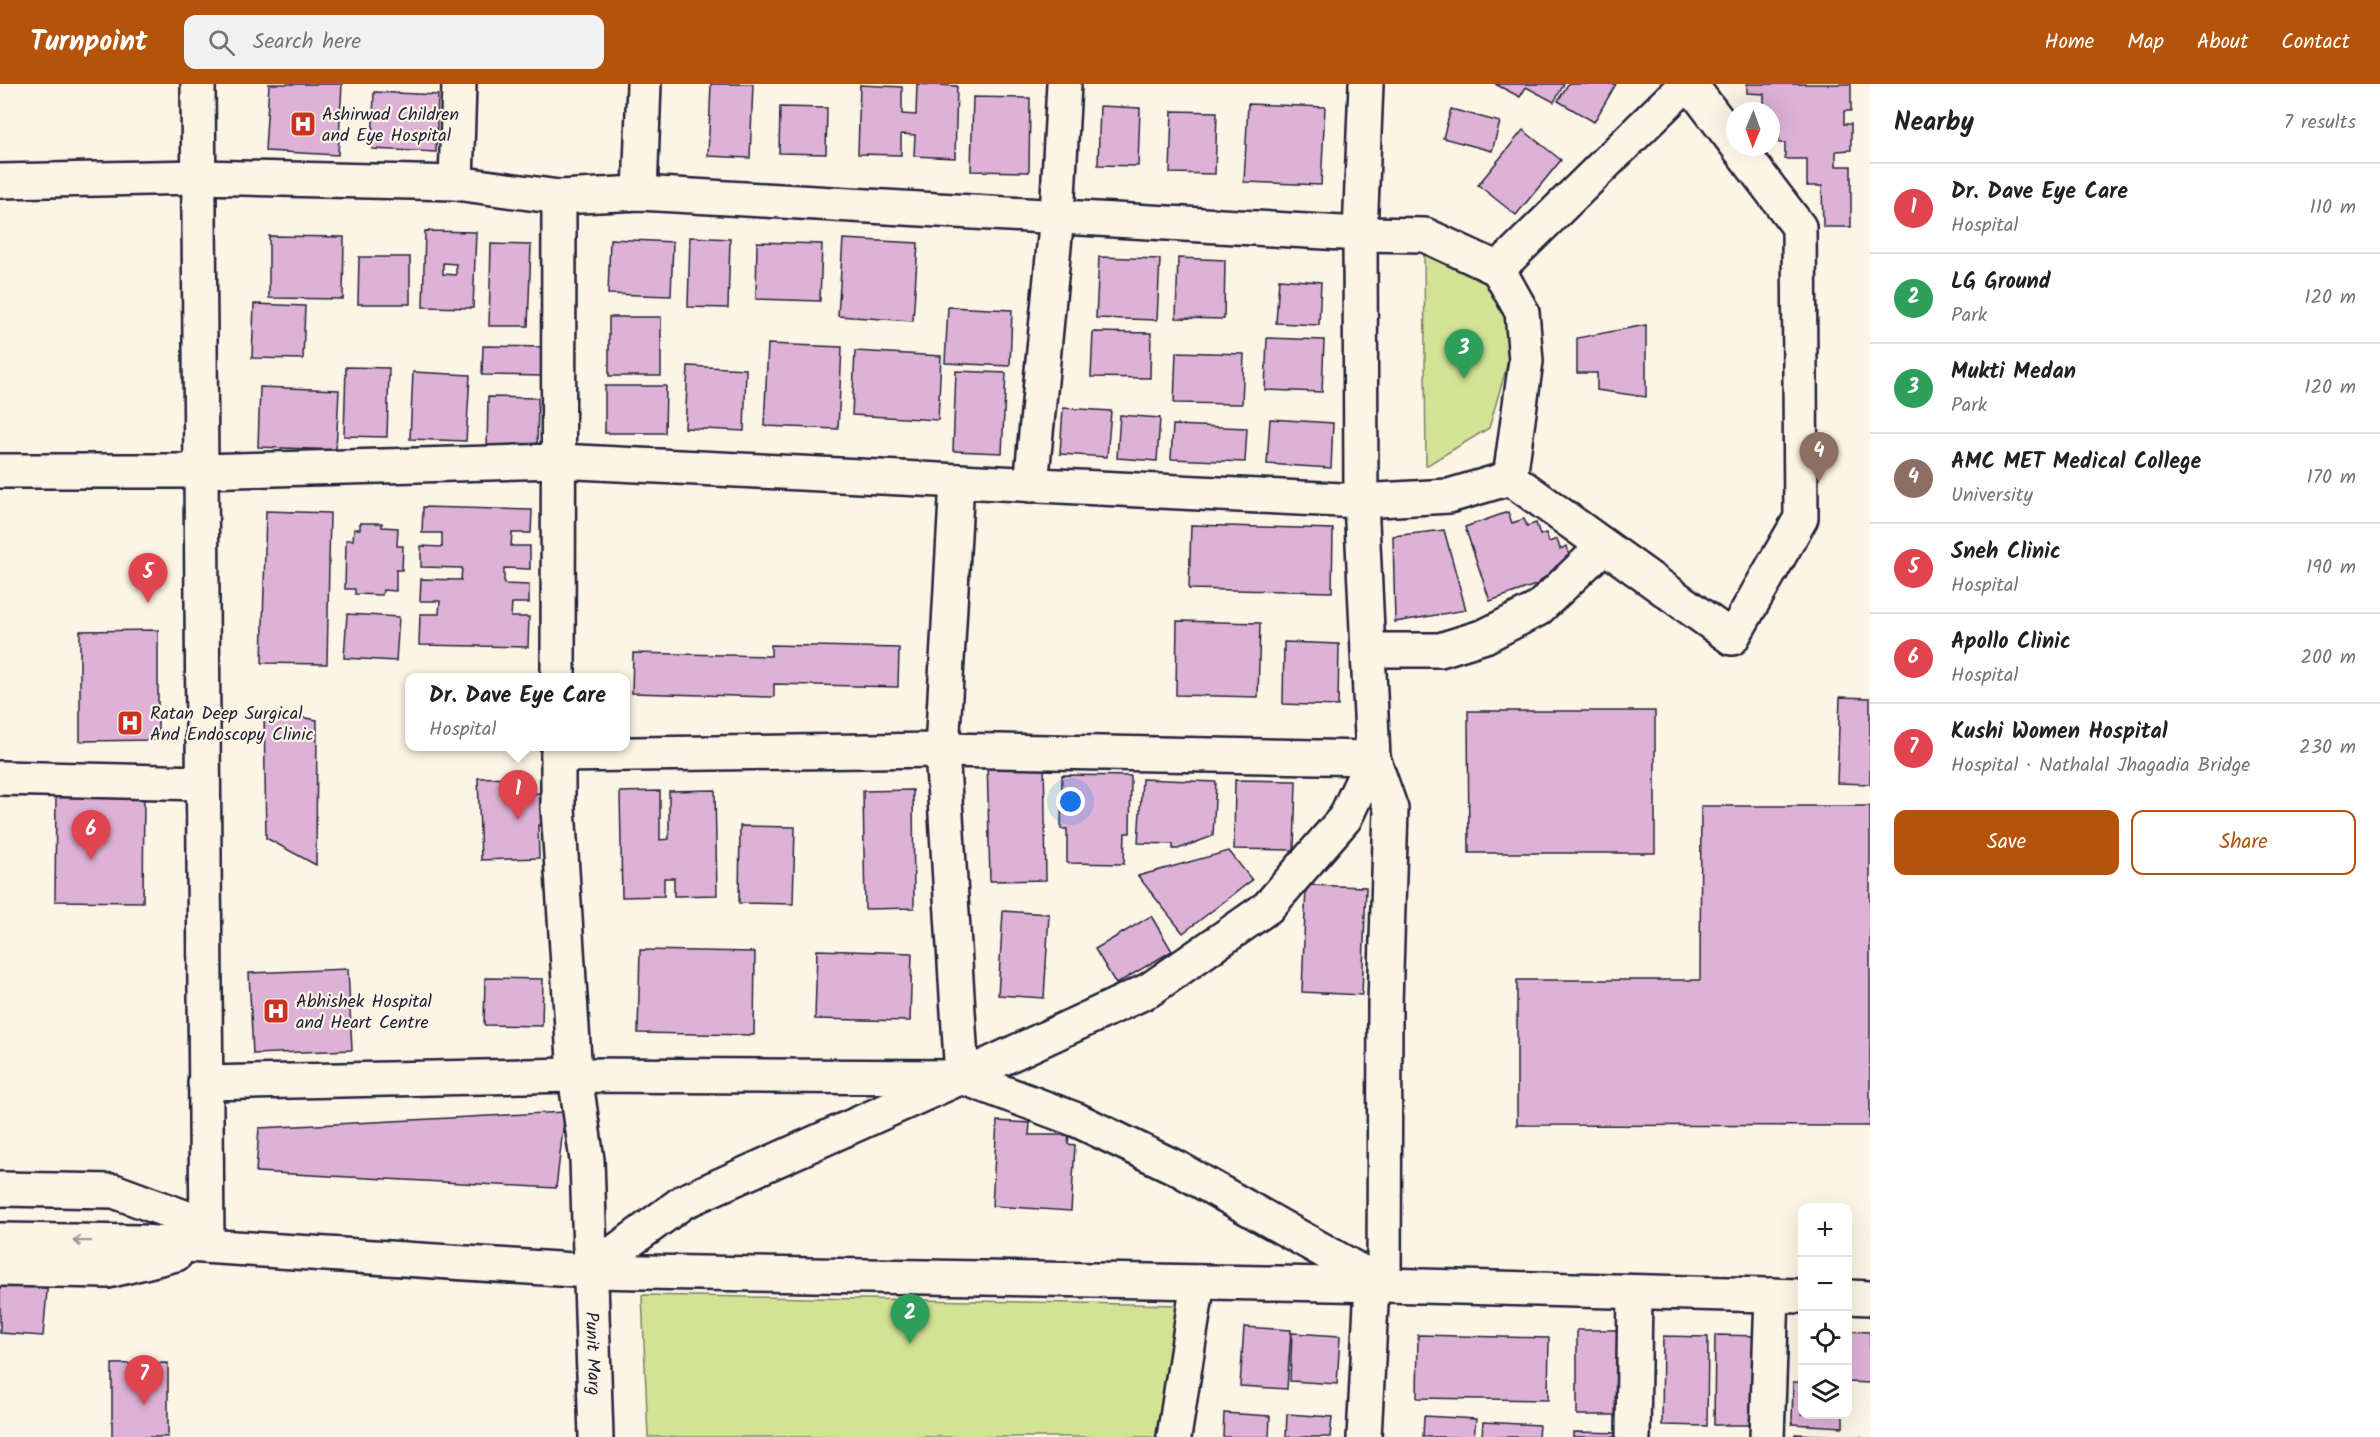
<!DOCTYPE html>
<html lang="en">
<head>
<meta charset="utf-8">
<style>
	body { margin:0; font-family:Kalam,sans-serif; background:#f2f2f2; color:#222 }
	.controls { position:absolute; right:18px; bottom:18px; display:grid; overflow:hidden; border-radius:12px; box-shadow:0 6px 24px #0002 }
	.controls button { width:54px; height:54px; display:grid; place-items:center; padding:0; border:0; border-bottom:2px solid #e0e0e0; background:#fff; color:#222; font:30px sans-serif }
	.compass { position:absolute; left:1726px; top:18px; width:54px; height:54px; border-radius:50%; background:#fff; box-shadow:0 6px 24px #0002; rotate:181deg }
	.you { position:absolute; left:1071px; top:718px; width:21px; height:21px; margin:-15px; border:4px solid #fff; border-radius:50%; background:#1a73e8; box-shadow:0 0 0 9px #1a73e833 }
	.badge { display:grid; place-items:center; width:39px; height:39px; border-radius:50%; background:#b45309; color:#fff; font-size:20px; font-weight:700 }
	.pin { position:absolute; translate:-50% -50px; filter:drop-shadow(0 2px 3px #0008) }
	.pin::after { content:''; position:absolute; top:32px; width:21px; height:18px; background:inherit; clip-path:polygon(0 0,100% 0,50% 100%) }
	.popup { position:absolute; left:405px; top:589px; width:225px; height:78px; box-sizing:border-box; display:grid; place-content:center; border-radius:12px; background:#fff; filter:drop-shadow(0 2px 4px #0005); font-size:20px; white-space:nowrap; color:#767676 }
	.popup b { font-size:22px; color:#222 }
	.popup::after { content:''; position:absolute; left:50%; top:100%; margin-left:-12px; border:12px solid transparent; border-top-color:#fff }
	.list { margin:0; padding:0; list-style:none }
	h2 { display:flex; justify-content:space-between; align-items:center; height:78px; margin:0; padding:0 24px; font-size:26px }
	h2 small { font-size:20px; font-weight:400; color:#767676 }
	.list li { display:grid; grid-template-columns:39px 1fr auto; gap:18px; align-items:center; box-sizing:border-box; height:90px; padding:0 24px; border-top:2px solid #e0e0e0 }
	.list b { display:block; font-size:22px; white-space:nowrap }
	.list p { margin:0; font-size:20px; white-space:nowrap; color:#767676 }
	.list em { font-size:20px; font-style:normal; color:#767676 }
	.actions { display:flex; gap:12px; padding:18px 24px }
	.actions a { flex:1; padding:14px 0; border:2px solid #b45309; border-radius:12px; text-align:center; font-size:21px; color:#b45309 }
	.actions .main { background:#b45309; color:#fff }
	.icon { flex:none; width:33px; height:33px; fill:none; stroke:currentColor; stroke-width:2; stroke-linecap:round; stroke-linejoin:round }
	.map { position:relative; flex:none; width:1870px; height:1353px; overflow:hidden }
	header { display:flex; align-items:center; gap:36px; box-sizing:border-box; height:84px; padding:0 30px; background:#b45309; color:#fff }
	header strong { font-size:28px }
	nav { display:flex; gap:33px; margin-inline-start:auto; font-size:21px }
	.search { width:420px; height:54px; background:#f2f2f2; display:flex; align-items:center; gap:15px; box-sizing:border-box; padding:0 21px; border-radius:12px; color:#767676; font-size:22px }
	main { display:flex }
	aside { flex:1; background:#fff }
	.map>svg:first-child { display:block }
	.green { fill:#d4e296; stroke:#7b8268; stroke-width:1.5 }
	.building { fill:#deb2d6; stroke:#22223b; stroke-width:1.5; fill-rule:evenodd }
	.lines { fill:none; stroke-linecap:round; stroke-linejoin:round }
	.street-casing { stroke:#22223b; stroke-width:38 }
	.secondary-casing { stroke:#22223b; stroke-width:38 }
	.street { stroke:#fcf5e5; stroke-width:33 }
	.secondary { stroke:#fcf5e5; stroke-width:33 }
	.oneway { stroke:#9a9698 }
	.labels { text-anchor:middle; stroke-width:4.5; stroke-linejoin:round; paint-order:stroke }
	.poi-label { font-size:18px; fill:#22223b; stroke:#fcf5e5; text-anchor:start }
	.street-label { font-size:18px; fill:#22223b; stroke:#fcf5e5 }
</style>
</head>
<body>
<header>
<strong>Turnpoint</strong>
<div class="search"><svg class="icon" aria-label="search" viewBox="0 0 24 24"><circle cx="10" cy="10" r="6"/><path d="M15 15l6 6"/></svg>Search here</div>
<nav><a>Home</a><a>Map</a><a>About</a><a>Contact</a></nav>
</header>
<main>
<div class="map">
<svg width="1870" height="1353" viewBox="0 0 1870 1353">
	<rect width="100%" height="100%" fill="#fcf5e5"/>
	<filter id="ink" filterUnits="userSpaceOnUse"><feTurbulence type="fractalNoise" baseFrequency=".0167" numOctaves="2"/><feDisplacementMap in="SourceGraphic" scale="12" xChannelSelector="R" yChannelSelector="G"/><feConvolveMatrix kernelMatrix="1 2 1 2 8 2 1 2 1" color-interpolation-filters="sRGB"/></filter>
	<g filter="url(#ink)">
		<!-- green -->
		<g class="green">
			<polygon points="1424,167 1479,184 1517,247 1489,344 1426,382"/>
			<polygon points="642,1211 1180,1221 1159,1353 648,1353"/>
		</g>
		<!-- building -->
		<g class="building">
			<polygon points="269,0 342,0 338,71 265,67"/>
			<polygon points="711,0 753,0 750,74 708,72"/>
			<polygon points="917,0 957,2 955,74 914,72 915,51 901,50 901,71 858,70 860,1 902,3 902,30 916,31"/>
			<polygon points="1495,0 1564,0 1554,18 1526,3 1520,13"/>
			<polygon points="1568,0 1616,0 1594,38 1558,17"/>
			<polygon points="1747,0 1851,0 1851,27 1844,27 1844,40 1851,40 1851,66 1836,67 1836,82 1851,82 1851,143 1823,143 1822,102 1807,102 1807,75 1785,75 1785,59 1779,59 1779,47 1771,47 1771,27 1764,27 1764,10 1747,9"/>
			<polygon points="374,8 438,11 436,68 372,65"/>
			<polygon points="973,13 1030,14 1029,88 971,87"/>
			<polygon points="1248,20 1325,23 1321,101 1244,98"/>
			<polygon points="1100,22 1140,24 1138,82 1098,81"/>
			<polygon points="780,23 827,24 826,70 779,69"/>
			<polygon points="1451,25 1500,38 1492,67 1443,54"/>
			<polygon points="1172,27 1217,28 1215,90 1170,89"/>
			<polygon points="1523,46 1561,76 1516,131 1478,101"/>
			<path d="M425,147l51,1 -3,76 -50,-1zM443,179l13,1v11l-13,-1z"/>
			<polygon points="269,152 344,153 343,215 269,214"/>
			<polygon points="690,153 730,155 728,224 688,223"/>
			<polygon points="610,155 673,158 671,212 608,210"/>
			<polygon points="843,155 918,159 913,237 838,232"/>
			<polygon points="757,158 822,160 820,217 756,215"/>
			<polygon points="491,160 531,161 528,242 489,242"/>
			<polygon points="359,173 410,173 410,220 358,220"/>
			<polygon points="1099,173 1160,175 1157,236 1096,234"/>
			<polygon points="1178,174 1225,176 1224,235 1176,234"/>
			<polygon points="1279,195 1321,198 1319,241 1276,239"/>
			<polygon points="254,220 305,222 303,275 252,274"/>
			<polygon points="948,223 1012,226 1010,282 945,279"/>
			<rect x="609" y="233" width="52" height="59"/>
			<polygon points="1646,241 1646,313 1597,306 1597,289 1577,289 1577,254"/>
			<polygon points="1093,248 1151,249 1150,294 1091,293"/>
			<polygon points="1267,254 1324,256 1322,308 1265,306"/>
			<polygon points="768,260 842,263 838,345 764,342"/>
			<polygon points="483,262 545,263 544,292 482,291"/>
			<polygon points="855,267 941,272 938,336 852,331"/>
			<polygon points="1176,268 1244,270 1242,320 1174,319"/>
			<polygon points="688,282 746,285 744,347 685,344"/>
			<polygon points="346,283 389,284 387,353 344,352"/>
			<polygon points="956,287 1006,289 1002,369 953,367"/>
			<polygon points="413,288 470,291 466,357 410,355"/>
			<polygon points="605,302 666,302 665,349 605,349"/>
			<polygon points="260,303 339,306 336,366 258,363"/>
			<polygon points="488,313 538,314 537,367 487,366"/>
			<polygon points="1063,324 1111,327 1107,373 1060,370"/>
			<polygon points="1120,331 1160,334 1157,377 1117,374"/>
			<polygon points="1270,335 1333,339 1331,384 1267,380"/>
			<polygon points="1173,341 1247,344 1245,378 1171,375"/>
			<polygon points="423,423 532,426 531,449 512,449 511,462 530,462 530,485 504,484 504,500 529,501 529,519 512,519 511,533 529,533 528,563 419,561 420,530 439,530 440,517 420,517 421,495 461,496 462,484 421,483 421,462 442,463 442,449 422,449"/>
			<polygon points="266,427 330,429 327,580 262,579"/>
			<polygon points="1508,428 1512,439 1524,435 1527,442 1536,439 1540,451 1546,449 1549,458 1557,455 1560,465 1567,462 1571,477 1556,482 1558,490 1542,495 1544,498 1490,517 1465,443"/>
			<polygon points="360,439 382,439 382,443 398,444 397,462 403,462 402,486 396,486 396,507 383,506 382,511 355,510 355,505 345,505 346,456 353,456 354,445 360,445"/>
			<polygon points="1191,441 1333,445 1332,508 1189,505"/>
			<polygon points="1444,446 1466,526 1395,538 1393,452"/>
			<polygon points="347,530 399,533 396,577 344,574"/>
			<polygon points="1177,537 1260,539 1258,613 1176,611"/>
			<polygon points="158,546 158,656 80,657 80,547"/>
			<polygon points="1284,558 1339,560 1338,622 1283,620"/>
			<polygon points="771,561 899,564 898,603 774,600 774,613 632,609 633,569 771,572"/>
			<polygon points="1840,613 1870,614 1870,700 1837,699"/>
			<polygon points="264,627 317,636 316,781 266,754"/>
			<polygon points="1468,627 1655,627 1655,769 1469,769"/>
			<polygon points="1044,674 1046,796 990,797 987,675"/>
			<polygon points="1062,691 1131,692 1130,749 1125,749 1124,780 1067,779 1067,745 1061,745"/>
			<polygon points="518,693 519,710 541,709 543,741 538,741 539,774 481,776 478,694"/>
			<polygon points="1142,695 1216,698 1213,752 1178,765 1173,765 1173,760 1138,759"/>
			<polygon points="1235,696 1296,697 1294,766 1234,765"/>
			<polygon points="715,706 717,811 674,812 674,794 664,794 664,812 622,813 620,708 660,707 660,756 669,755 669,707"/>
			<polygon points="913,706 914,824 865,825 863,707"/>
			<polygon points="56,710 144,710 143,818 55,817"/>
			<polygon points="1701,722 1870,722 1870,1042 1517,1041 1517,896 1700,896"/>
			<polygon points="740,742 795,743 793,820 739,819"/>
			<polygon points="1229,767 1252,796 1183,849 1138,792"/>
			<polygon points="1306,801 1366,803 1362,911 1302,908"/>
			<polygon points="1003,827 1049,830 1044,914 998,911"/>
			<polygon points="1151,832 1172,867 1116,900 1095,865"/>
			<polygon points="640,866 755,868 754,951 638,949"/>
			<polygon points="817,866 912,869 910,937 815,935"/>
			<polygon points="348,885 352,966 253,970 249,889"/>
			<polygon points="485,894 543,895 542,942 484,941"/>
			<polygon points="565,1028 556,1104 256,1088 259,1044"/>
			<polygon points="997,1037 1030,1039 1029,1051 1069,1051 1068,1060 1075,1061 1071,1127 992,1122"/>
			<polygon points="0,1192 48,1196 43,1252 0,1249"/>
			<polygon points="1244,1243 1291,1246 1287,1305 1240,1302"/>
			<polygon points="1577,1246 1631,1246 1630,1331 1577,1331"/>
			<polygon points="1848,1247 1870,1248 1870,1299 1848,1298"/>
			<polygon points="1292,1249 1340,1252 1337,1300 1290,1297"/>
			<polygon points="1418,1251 1549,1254 1548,1316 1417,1314"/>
			<polygon points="1715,1251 1763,1252 1762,1341 1714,1341"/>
			<polygon points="1663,1252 1708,1253 1707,1342 1662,1341"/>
			<polygon points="168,1279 168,1353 112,1353 112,1280"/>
			<polygon points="1793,1298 1802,1298 1802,1330 1843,1330 1843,1343 1792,1340"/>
			<polygon points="1224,1329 1270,1332 1269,1353 1223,1353"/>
			<polygon points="1287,1330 1332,1333 1330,1353 1286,1353"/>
			<polygon points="1424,1332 1476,1335 1474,1353 1423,1353"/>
			<polygon points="1483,1338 1539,1341 1538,1353 1482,1353"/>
			<polygon points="1573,1348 1626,1349 1626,1353 1573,1353"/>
			<polygon points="1795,1350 1863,1353 1795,1353"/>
		</g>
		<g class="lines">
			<!-- street casing -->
			<g class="street-casing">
				<g id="street">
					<polyline points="1690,0 1735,59"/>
					<polyline points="0,97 199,93 456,99 559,113 640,109 1360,150 1425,151 1498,185 1686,0"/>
					<polyline points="456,99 459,0"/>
					<polyline points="640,109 644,0"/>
					<polyline points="1498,185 1522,228 1526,277 1510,394"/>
					<polyline points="0,387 201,387 558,377 1361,417 1449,412 1510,394 1732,554 1801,434 1799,143 1738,63"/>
					<polyline points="957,397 942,666 962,993"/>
					<polyline points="1031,401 1057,131 1064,0"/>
					<polyline points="1368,566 1440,566 1485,552 1538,525 1604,462"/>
					<polyline points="558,594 559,113"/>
					<path id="s1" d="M558,662v62l17,267 12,85 9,277"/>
					<polyline points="558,671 942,666 1373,674 1391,725 1385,920 1384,1201 1179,1085 1077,1036 962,993 683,1118 589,1187"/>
					<polyline points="0,694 203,699"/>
					<polyline points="205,999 575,991 962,993 1149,906 1268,823 1345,734 1373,674 1361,417 1360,150 1366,0"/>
					<polyline points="1174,1353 1198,1198"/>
					<polyline points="1364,1353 1372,1201"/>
					<polyline points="1633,1353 1635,1208"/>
					<polyline points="1767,1353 1772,1211"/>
				</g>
			</g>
			<!-- secondary casing -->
			<g class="secondary-casing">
				<g id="secondary">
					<polyline points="198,0 207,1162"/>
					<polyline points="0,1105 114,1107 206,1141"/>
					<polyline points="0,1156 141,1158 589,1187 1384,1201 1802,1212"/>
					<polyline points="0,1185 108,1187 176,1170"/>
					<polyline points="1848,1213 1870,1214"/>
				</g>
			</g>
			<!-- street -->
			<use href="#street" class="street"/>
			<!-- secondary -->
			<use href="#secondary" class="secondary"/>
		</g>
		<!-- one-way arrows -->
		<defs><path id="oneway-shaft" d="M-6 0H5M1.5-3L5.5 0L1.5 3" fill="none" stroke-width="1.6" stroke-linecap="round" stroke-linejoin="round" transform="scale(1.5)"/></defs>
		<use class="oneway" href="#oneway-shaft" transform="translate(82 1157) rotate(-179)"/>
	</g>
	<!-- icons -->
	<defs>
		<g id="hospital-square" transform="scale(1.35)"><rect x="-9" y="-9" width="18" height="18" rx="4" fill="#c8321e" stroke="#fcf5e5"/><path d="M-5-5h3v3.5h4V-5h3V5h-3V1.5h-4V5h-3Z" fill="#fff"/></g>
	</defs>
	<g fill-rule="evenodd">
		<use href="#hospital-square" x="303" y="40"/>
		<use href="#hospital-square" x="130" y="639"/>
		<use href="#hospital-square" x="276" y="927"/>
	</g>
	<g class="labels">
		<!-- poi labels -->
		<g class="poi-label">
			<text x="322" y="36">Ashirwad Children<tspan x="322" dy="21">and Eye Hospital</tspan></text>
			<text x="150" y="635">Ratan Deep Surgical<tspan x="150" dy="21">And Endoscopy Clinic</tspan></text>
			<text x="296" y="923">Abhishek Hospital<tspan x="296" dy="21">and Heart Centre</tspan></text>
		</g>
		<!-- street labels -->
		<g class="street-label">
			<text dy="6" stroke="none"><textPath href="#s1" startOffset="609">Punit Marg</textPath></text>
		</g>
	</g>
</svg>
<div class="controls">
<button>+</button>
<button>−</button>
<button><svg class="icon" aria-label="locate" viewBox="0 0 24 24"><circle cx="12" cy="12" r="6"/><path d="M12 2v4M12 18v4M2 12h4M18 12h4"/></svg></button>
<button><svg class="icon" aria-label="layers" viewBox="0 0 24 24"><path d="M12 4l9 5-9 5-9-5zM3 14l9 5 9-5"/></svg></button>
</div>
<svg class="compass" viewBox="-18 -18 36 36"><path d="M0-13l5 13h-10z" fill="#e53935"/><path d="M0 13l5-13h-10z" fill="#767676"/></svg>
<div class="you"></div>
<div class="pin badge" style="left:518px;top:736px;background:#e0444e">1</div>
<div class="popup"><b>Dr. Dave Eye Care</b>Hospital</div>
<div class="pin badge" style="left:910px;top:1260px;background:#2e9e5b">2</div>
<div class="pin badge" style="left:1464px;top:295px;background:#2e9e5b">3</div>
<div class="pin badge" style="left:1819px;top:398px;background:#8d6e63">4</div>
<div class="pin badge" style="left:148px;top:519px;background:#e0444e">5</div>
<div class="pin badge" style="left:91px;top:776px;background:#e0444e">6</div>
<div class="pin badge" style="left:144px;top:1321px;background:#e0444e">7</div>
</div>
<aside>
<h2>Nearby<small>7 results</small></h2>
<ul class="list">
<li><span class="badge" style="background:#e0444e">1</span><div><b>Dr. Dave Eye Care</b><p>Hospital</p></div><em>110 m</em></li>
<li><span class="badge" style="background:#2e9e5b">2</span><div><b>LG Ground</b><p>Park</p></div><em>120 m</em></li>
<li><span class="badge" style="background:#2e9e5b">3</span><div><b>Mukti Medan</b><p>Park</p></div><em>120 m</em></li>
<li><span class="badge" style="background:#8d6e63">4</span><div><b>AMC MET Medical College</b><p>University</p></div><em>170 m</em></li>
<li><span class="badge" style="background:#e0444e">5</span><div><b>Sneh Clinic</b><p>Hospital</p></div><em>190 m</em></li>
<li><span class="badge" style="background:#e0444e">6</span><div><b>Apollo Clinic</b><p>Hospital</p></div><em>200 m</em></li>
<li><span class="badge" style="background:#e0444e">7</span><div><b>Kushi Women Hospital</b><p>Hospital · Nathalal Jhagadia Bridge</p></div><em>230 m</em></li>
</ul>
<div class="actions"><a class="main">Save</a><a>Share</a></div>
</aside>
</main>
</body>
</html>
